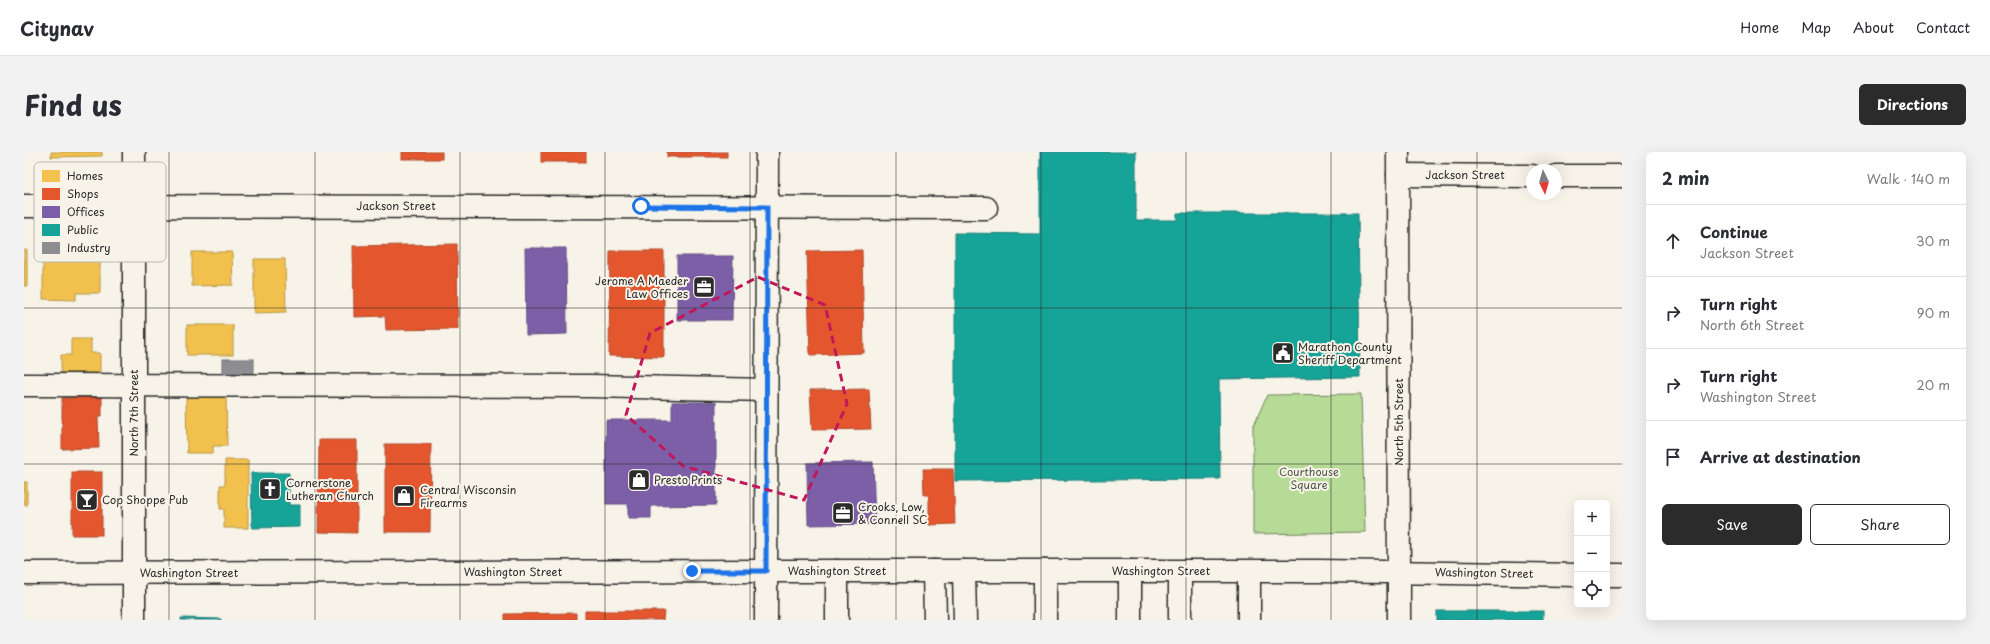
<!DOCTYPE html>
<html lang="en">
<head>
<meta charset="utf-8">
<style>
	body { margin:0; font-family:"Playpen Sans",sans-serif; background:#f2f2f3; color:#2b2b33 }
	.controls { position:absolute; right:12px; bottom:12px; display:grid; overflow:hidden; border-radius:6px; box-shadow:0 4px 16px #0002 }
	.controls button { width:36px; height:36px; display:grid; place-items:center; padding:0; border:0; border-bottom:1px solid #e1e1e2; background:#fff; color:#2b2b33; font:20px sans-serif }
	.compass { position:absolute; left:1502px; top:12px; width:36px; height:36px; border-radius:50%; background:#fff; box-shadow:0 4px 16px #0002; rotate:175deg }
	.stop { position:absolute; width:12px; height:12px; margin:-9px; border:3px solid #1a73e8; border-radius:50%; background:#fff }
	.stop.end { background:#1a73e8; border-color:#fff; box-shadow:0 1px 4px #0008 }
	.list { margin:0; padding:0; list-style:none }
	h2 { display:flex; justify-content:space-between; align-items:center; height:52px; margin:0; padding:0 16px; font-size:17px }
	h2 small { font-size:13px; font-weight:400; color:#7c7c81 }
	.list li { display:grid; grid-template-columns:26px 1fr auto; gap:12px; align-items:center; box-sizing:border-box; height:72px; padding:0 16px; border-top:1px solid #e1e1e2 }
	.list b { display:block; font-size:15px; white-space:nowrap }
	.list p { margin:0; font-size:13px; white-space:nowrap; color:#7c7c81 }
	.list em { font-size:13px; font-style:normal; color:#7c7c81 }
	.actions { display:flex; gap:8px; padding:12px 16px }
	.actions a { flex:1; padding:9px 0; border:1px solid #2b2b2b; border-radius:6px; text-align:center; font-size:14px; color:#2b2b2b }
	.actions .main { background:#2b2b2b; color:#fff }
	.icon { flex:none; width:22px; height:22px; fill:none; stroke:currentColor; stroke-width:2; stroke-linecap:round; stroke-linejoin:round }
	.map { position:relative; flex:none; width:1598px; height:468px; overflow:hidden; border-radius:6px }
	header { display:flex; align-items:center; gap:24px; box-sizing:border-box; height:56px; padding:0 20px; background:#fff; border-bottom:1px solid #e1e1e2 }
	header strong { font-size:19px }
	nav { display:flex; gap:22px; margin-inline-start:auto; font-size:14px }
	.intro { display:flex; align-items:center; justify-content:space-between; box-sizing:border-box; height:96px; padding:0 24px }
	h1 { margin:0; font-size:28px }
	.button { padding:10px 18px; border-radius:6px; background:#2b2b2b; color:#fff; font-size:14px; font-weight:700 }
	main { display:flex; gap:24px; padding:0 24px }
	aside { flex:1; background:#fff; border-radius:6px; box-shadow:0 4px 16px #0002 }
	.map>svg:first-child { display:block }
	.green { fill:#b6db96; stroke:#708360 }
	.homes { fill:#f2c14e; stroke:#b69444 }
	.shops { fill:#e4572e; stroke:#ac4a2d }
	.offices { fill:#7b5ea7; stroke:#634f82 }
	.public { fill:#17a398; stroke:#1d7f77 }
	.industry { fill:#8d8d92; stroke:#707073 }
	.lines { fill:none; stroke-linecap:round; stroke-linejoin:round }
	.minor-casing { stroke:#2b2b2b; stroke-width:25 }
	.major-casing { stroke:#2b2b2b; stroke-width:25 }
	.minor { stroke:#f7f3e8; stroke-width:22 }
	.major { stroke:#f7f3e8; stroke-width:22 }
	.route { stroke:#1a73e8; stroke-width:5 }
	.marked { fill:none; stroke:#c2185b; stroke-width:3; stroke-dasharray:8 5; stroke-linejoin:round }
	.grid { fill:none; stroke:#2b2b2b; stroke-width:1; stroke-opacity:0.55 }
	.labels { text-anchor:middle; stroke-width:4; stroke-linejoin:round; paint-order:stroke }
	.street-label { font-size:11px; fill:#2b2b2b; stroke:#f7f3e8 }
	.poi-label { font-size:11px; fill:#2b2b2b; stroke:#f7f3e8; text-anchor:start }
	.park-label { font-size:11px; fill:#4e5746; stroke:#f7f3e8 }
	.key { fill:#f7f3e8; stroke:#bab7af; stroke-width:1 }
	.key-label { font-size:11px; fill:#2b2b2b }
</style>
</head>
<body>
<header>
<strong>Citynav</strong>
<nav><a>Home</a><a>Map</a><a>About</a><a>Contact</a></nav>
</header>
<div class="intro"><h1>Find us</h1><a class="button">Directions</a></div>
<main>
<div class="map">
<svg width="1598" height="468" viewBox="0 0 1598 468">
	<rect width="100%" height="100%" fill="#f7f3e8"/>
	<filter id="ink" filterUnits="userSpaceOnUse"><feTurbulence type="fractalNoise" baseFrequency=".025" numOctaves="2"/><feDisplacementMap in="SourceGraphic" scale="8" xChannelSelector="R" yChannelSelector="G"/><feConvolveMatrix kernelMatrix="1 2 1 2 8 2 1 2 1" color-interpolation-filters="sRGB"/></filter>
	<g filter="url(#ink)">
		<!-- green -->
		<polygon class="green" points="1337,242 1341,380 1229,382 1229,275 1243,243"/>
		<!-- homes -->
		<g class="homes">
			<polygon points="27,0 78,0 78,4 27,5"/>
			<rect x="0" y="98" width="3" height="36"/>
			<polygon points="168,100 208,100 209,133 168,134"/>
			<polygon points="19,107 76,107 76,141 52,141 52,148 19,147"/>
			<polygon points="230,107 261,107 262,160 230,161"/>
			<rect x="163" y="173" width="46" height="30"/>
			<polygon points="47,187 67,187 67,201 76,201 76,221 37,221 37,203 47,203"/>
			<polygon points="162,244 202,244 203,294 189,294 189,301 163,301"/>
			<polygon points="201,308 224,308 224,376 200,376 200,357 196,357 196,333 201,333"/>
			<rect x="0" y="330" width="3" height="23"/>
		</g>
		<!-- shops -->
		<g class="shops">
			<rect x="378" y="0" width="40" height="7"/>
			<rect x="517" y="0" width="45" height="10"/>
			<rect x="643" y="0" width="60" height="5"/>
			<polygon points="433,92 434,177 362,178 361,164 330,165 329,94"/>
			<polygon points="838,98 840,201 786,203 783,99"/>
			<polygon points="586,99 640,99 640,205 585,204"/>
			<polygon points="845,237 847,277 788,278 786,238"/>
			<polygon points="78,245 78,264 74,264 75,296 38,297 38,246"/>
			<polygon points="295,288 333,288 333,381 294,380"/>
			<polygon points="361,292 407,292 406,380 361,380"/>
			<polygon points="899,317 929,317 931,372 905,373 905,343 900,343"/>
			<rect x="48" y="320" width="30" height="63"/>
			<polygon points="561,459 640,459 639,468 561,468"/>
			<polygon points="552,461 552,468 481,468 481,462"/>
		</g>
		<!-- offices -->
		<g class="offices">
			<polygon points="501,96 542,96 543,182 502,183"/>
			<polygon points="653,104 709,104 708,168 653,168"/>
			<polygon points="648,250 692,250 692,353 627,354 627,366 604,366 604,352 582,352 582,268 648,268"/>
			<polygon points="849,310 851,372 784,373 783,311"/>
		</g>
		<!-- public -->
		<g class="public">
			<polygon points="1016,0 1112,0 1112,68 1153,68 1153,61 1334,61 1336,225 1195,227 1196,327 931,329 931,81 1016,82"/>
			<polygon points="227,321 265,321 265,353 276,353 276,375 228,376"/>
			<rect x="1413" y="459" width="106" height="9"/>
			<polygon points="157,466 197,467 197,468 157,468"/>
		</g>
		<!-- industry -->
		<rect class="industry" x="199" y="207" width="31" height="21"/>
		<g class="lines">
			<!-- minor casing -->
			<g class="minor-casing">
				<g id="minor">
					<polyline points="110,0 110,468"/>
					<polyline points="1374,23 1508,24"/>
					<polyline points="1532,24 1598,24"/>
					<polyline points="0,54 962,56"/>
					<polyline points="0,233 567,234 742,238"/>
					<polyline points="813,419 813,468"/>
					<polyline points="910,419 911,468"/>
					<polyline points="940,419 941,468"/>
					<polyline points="1225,420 1225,468"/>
					<polyline points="0,421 742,419 1296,419 1553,423"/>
					<polyline points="1583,423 1598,423"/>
					<polyline points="1021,468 1021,419"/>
					<polyline points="1106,468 1106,419"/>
					<polyline points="1156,468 1156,420"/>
				</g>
			</g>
			<!-- major casing -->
			<g class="major-casing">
				<g id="major">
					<polyline points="1374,0 1375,468"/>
					<polyline points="742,468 743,0"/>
				</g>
			</g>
			<!-- minor -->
			<use href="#minor" class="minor"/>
			<!-- major -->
			<use href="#major" class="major"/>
		</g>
	</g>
	<g class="lines" filter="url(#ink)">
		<!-- route -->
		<polyline class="route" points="617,54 743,55 742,419 668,419"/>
	</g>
	<!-- marked area -->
	<path class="marked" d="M734,125l67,28 22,99 -43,96 -121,-34 -57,-51 24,-82z"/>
	<!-- grid -->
	<path class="grid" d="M145,0v468M291,0v468M436,0v468M581,0v468M726,0v468M872,0v468M1017,0v468M1162,0v468M1307,0v468M1453,0v468M0,156h1598M0,312h1598"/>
	<!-- icons -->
	<defs>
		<g id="office-square" transform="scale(1.15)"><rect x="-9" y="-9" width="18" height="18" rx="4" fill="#2b2b2b" stroke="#f7f3e8"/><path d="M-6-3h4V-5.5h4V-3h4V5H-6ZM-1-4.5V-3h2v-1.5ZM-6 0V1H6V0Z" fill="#fff"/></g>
		<g id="civic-square" transform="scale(1.15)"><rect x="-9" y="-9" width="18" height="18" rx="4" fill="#2b2b2b" stroke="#f7f3e8"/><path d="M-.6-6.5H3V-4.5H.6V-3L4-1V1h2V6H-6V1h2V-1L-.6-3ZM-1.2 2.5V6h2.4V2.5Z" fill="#fff"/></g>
		<g id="shop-square" transform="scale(1.15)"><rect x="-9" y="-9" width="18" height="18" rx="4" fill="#2b2b2b" stroke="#f7f3e8"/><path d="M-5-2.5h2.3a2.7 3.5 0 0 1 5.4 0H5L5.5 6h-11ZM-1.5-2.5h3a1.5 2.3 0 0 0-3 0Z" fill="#fff"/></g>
		<g id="church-square" transform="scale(1.15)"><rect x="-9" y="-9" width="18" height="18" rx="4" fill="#2b2b2b" stroke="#f7f3e8"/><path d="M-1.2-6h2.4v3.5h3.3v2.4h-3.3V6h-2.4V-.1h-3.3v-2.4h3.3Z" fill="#fff"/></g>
		<g id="bar-square" transform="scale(1.15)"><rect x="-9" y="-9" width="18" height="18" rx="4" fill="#2b2b2b" stroke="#f7f3e8"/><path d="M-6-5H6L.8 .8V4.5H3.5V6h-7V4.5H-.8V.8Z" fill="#fff"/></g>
	</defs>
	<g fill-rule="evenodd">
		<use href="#office-square" x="680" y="135"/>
		<use href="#civic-square" x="1259" y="201"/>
		<use href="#shop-square" x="615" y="328"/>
		<use href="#church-square" x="246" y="337"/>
		<use href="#shop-square" x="380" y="344"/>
		<use href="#bar-square" x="63" y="348"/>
		<use href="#office-square" x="819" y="361"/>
	</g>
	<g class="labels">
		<!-- street labels -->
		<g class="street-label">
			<text x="1441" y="27">Jackson Street</text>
			<text x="372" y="58">Jackson Street</text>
			<text transform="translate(110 261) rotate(-90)" y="4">North 7th Street</text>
			<text transform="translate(1375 270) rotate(-90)" y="4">North 5th Street</text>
			<text x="813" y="423">Washington Street</text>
			<text x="1137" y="423">Washington Street</text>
			<text x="489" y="424">Washington Street</text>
			<text x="165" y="425">Washington Street</text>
			<text transform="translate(1460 421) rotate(1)" y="4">Washington Street</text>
		</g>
		<!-- poi labels -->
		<g class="poi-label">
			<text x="664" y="133" text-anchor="end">Jerome A Maeder<tspan x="664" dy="13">Law Offices</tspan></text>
			<text x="1274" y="199">Marathon County<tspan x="1274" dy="13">Sheriff Department</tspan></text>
			<text x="630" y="332">Presto Prints</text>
			<text x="262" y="335">Cornerstone<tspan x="262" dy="13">Lutheran Church</tspan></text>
			<text x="396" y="342">Central Wisconsin<tspan x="396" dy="13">Firearms</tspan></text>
			<text x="78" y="352">Cop Shoppe Pub</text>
			<text x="834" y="359">Crooks, Low,<tspan x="834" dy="13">&amp; Connell SC</tspan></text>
		</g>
		<!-- park labels -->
		<g class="park-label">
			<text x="1285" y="324">Courthouse<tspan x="1285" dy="13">Square</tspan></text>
		</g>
	</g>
	<!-- legend -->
	<rect x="10" y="10" width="132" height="100" rx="6" class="key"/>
	<rect x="18" y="18" width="18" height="12" fill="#f2c14e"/>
	<rect x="18" y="36" width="18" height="12" fill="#e4572e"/>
	<rect x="18" y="54" width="18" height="12" fill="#7b5ea7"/>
	<rect x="18" y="72" width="18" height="12" fill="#17a398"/>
	<rect x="18" y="90" width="18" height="12" fill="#8d8d92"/>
	<g class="key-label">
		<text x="43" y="28">Homes</text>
		<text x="43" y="46">Shops</text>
		<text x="43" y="64">Offices</text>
		<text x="43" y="82">Public</text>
		<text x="43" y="100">Industry</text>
	</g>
</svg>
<div class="controls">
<button>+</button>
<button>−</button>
<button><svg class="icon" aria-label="locate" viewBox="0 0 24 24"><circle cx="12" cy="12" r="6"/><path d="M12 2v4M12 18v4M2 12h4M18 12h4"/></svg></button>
</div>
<svg class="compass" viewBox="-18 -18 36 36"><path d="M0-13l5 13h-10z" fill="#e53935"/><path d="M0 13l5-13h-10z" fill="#7c7c81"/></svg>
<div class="stop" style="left:617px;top:54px"></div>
<div class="stop end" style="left:668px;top:419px"></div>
</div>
<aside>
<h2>2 min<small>Walk · 140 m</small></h2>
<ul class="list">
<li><svg class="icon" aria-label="ahead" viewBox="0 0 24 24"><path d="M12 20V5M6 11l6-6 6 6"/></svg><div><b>Continue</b><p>Jackson Street</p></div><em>30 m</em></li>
<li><svg class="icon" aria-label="right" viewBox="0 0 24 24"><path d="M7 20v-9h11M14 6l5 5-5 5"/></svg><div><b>Turn right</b><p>North 6th Street</p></div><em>90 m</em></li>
<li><svg class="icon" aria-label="right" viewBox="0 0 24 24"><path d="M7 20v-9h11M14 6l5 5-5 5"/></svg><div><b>Turn right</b><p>Washington Street</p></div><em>20 m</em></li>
<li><svg class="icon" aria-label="arrive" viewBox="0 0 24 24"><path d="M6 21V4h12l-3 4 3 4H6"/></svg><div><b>Arrive at destination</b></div></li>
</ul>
<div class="actions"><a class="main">Save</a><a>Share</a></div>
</aside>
</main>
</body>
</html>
